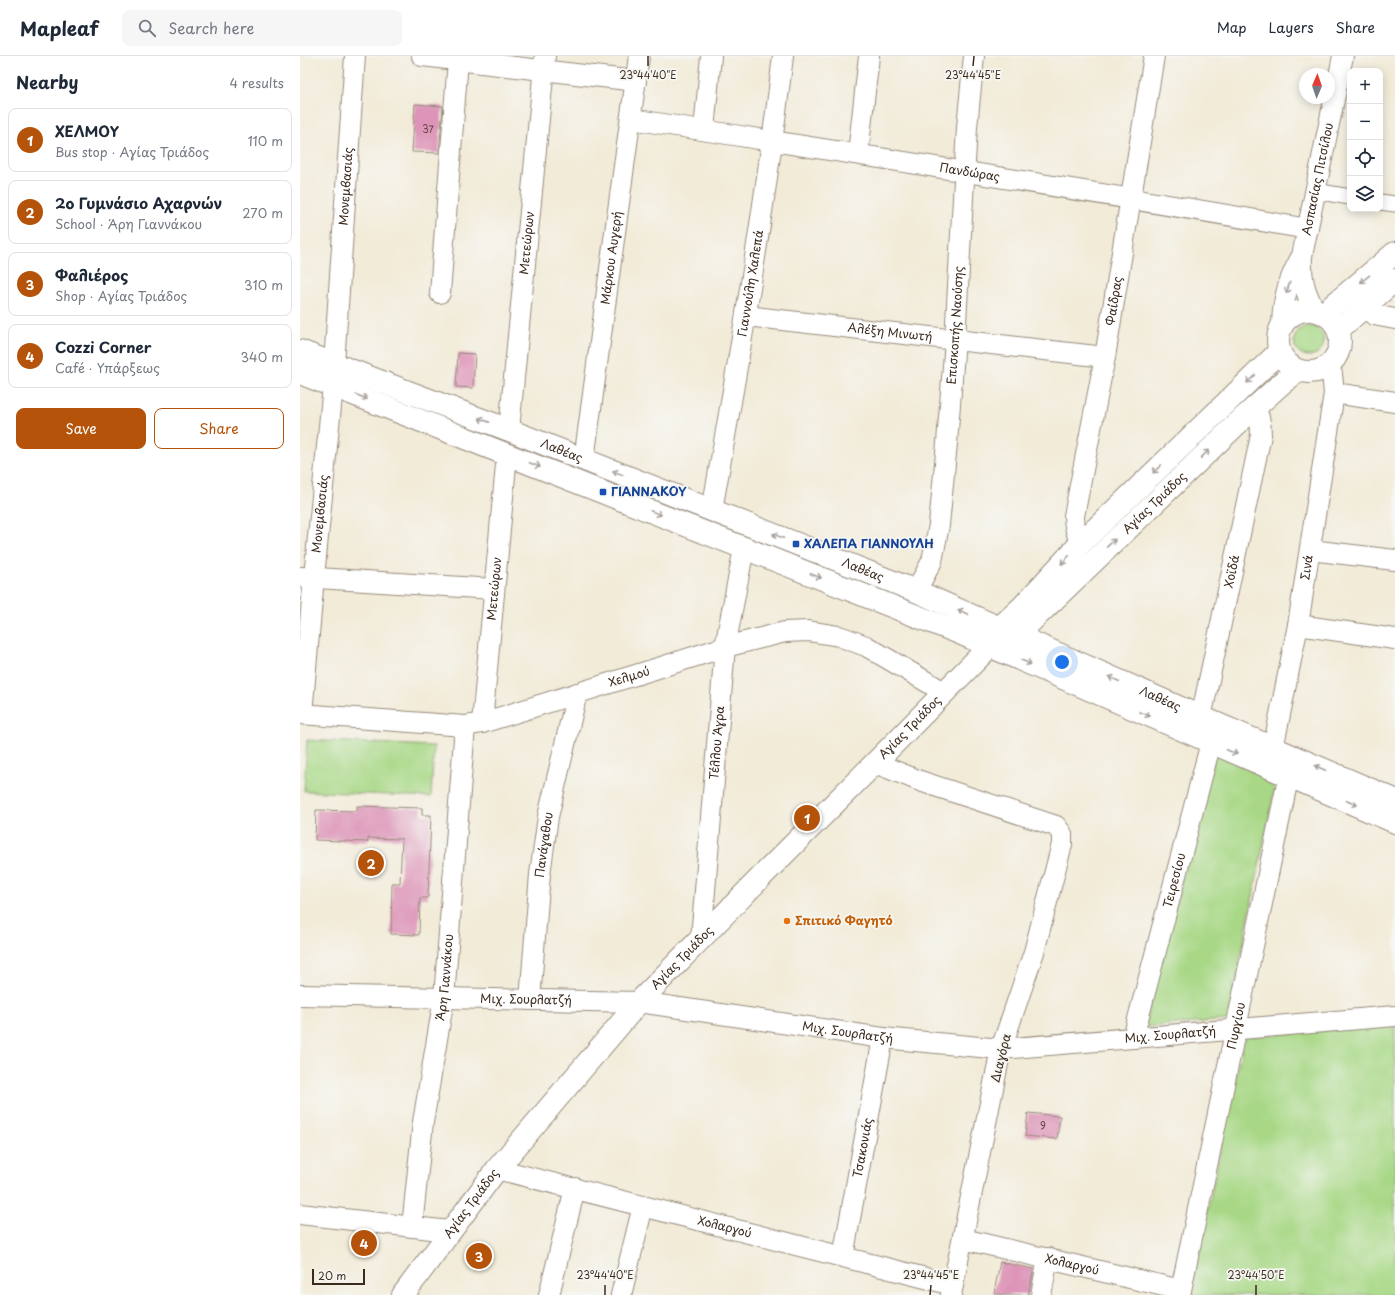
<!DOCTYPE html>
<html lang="en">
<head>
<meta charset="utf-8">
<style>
	body { margin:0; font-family:"Playpen Sans",sans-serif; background:#f6f6f7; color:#1f2937 }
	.controls { position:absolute; right:12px; top:12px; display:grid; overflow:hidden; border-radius:8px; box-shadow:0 2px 10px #0003 }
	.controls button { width:36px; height:36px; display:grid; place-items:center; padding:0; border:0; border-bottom:1px solid #e0e1e3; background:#fff; color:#1f2937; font:20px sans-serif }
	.compass { position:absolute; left:999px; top:12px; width:36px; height:36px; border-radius:50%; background:#fff; box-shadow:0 2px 10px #0003; rotate:2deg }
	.scale { position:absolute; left:12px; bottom:10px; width:53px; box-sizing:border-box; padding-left:4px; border:2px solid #3b2a1e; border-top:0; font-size:11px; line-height:14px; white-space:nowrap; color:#3b2a1e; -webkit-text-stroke:3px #f6f6f2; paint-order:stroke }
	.you { position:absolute; left:762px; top:606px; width:14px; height:14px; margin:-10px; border:3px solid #fff; border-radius:50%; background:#1a73e8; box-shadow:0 0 0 6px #1a73e833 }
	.badge { display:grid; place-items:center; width:26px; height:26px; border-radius:50%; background:#b45309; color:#fff; font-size:13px; font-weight:700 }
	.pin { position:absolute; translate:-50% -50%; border:2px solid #fff; box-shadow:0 1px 4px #0006 }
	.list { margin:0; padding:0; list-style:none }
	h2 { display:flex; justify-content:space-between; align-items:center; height:52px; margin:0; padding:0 16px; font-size:17px }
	h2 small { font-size:13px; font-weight:400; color:#747a83 }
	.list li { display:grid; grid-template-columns:26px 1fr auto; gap:12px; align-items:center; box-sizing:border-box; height:64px; margin:0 8px 8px; padding:0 8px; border:1px solid #e0e1e3; border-radius:8px }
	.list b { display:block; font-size:15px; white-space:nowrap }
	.list p { margin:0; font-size:13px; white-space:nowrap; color:#747a83 }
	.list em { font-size:13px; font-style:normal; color:#747a83 }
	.actions { display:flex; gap:8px; padding:12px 16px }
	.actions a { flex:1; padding:9px 0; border:1px solid #b45309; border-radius:8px; text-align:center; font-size:14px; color:#b45309 }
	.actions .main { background:#b45309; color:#fff }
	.icon { flex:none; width:22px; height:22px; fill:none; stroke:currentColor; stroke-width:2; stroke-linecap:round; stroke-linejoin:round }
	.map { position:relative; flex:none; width:1095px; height:1239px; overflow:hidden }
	header { display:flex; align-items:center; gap:24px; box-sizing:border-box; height:56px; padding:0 20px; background:#fff; border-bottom:1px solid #e0e1e3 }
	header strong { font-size:19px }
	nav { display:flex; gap:22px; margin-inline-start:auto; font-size:14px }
	.search { width:280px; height:36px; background:#f6f6f7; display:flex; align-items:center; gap:10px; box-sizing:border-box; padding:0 14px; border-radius:8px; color:#747a83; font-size:15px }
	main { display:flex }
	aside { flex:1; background:#fff }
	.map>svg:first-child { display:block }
	.green { fill:#a8d886; stroke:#728152 }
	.building { fill:#dd94b8 }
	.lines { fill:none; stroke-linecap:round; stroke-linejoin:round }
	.pedestrian-casing { stroke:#968a7b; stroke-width:17 }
	.minor-casing { stroke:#968a7b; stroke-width:22 }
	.tertiary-casing { stroke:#968a7b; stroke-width:24 }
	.pedestrian { stroke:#fff; stroke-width:15 }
	.minor { stroke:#fff; stroke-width:20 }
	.tertiary { stroke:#fff; stroke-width:22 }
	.oneway { stroke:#a79f9a }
	.ticks { fill:none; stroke:#3b2a1e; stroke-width:1.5 }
	.transit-dot { fill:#1a4fb4; stroke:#f6f6f2; stroke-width:1.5 }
	.food-dot { fill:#e8710a; stroke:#f6f6f2; stroke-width:1.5 }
	.labels { text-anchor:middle; stroke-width:3.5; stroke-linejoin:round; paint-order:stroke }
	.number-label { font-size:10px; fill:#644444 }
	.street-label { font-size:12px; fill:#3b2a1e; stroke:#f6f6f2 }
	.transit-label { font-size:12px; font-weight:bold; fill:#164399; stroke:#f6f6f2; text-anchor:start }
	.food-label { font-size:12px; font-weight:bold; fill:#c56008; stroke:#f6f6f2; text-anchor:start }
	.ticks-label { font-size:10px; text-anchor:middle; fill:#3b2a1e; stroke:#f6f6f2; stroke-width:3.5; stroke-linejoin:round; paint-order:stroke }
</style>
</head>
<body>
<header>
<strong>Mapleaf</strong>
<div class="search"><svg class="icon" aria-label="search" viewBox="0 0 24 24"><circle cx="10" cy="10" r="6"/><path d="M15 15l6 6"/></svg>Search here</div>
<nav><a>Map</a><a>Layers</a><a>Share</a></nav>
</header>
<main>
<aside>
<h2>Nearby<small>4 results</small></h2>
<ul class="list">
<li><span class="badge">1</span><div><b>ΧΕΛΜΟΥ</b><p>Bus stop · Αγίας Τριάδος</p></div><em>110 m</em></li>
<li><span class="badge">2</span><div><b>2ο Γυμνάσιο Αχαρνών</b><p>School · Άρη Γιαννάκου</p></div><em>270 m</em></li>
<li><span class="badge">3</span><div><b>Φαλιέρος</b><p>Shop · Αγίας Τριάδος</p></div><em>310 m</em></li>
<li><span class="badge">4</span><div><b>Cozzi Corner</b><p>Café · Υπάρξεως</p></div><em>340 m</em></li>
</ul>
<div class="actions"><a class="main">Save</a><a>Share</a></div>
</aside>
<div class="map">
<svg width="1095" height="1239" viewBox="0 0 1095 1239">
	<rect width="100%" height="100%" fill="#f6f6f2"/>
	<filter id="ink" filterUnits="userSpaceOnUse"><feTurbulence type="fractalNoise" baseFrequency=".025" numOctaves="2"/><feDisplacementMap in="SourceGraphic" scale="8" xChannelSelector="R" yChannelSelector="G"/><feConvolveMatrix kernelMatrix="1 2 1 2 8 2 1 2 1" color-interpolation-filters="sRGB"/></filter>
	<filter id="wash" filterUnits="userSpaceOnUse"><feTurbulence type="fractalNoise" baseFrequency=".012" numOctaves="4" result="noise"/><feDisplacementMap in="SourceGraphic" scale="16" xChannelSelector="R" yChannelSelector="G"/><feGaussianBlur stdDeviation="0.9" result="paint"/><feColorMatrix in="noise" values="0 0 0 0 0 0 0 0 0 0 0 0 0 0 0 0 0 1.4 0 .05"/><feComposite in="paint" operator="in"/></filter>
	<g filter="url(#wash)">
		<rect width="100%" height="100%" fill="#f2ebd8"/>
		<!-- green -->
		<g class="green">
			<circle cx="1009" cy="285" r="15"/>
			<polygon points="7,684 134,690 131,741 4,735"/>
			<polygon points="915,698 976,726 928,964 844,971"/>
			<polygon points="1095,969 1095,1239 890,1239 944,981"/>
		</g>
		<g id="blocks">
			<!-- building -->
			<g class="building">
				<polygon points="115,48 143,50 139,97 112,96"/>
				<polygon points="158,297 175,298 173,332 156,331"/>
				<polygon points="57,750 122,752 122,759 131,759 128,842 120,842 119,879 91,878 92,827 100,827 102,783 68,782 68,786 15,784 16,754 57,755"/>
				<polygon points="728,1057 760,1060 757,1083 725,1080"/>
				<polygon points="700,1206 734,1213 728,1239 706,1239 694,1237"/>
			</g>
		</g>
	</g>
	<g filter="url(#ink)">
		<use href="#blocks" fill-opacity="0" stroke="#968a7b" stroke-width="1"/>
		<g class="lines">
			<!-- pedestrian casing -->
			<g class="pedestrian-casing">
				<g id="pedestrian">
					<polyline points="1015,135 1050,141"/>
					<polyline points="1080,146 1095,148"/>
				</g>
			</g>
			<!-- minor casing -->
			<g class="minor-casing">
				<g id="minor">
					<polyline points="122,0 336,25"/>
					<path id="s1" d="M331,63c226,35 452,71 677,110"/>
					<polyline points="404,74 411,0"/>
					<polyline points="558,98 569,0"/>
					<polyline points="140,237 158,4"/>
					<polyline points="1064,251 1074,259 1095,263"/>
					<path id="s2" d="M1015,254c-11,-18 -14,-34 -13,-54l41,-200"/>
					<path id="s3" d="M446,260l359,41"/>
					<path d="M982,268c1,-25 6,-43 18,-65"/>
					<path id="s4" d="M34,308l21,-308"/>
					<polyline points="1034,337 1095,346"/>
					<path id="s5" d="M209,374l36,-374"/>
					<path id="s6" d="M284,404l55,-404"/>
					<path id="s7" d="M412,454c27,-151 53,-302 71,-454"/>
					<path id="s8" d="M781,487c-5,-9 -7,-17 -7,-27l31,-159 49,-301"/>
					<polyline points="1010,494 1095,504"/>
					<polyline points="1,521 194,533"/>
					<path id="s9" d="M616,535l16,-30 7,-36 8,-82 8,-103 12,-213 7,-71"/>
					<polyline points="998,569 1095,583"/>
					<path id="s10" d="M0,658l165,12 17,-3 243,-76 60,-15 23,-1 31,5 27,10 78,46"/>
					<path id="s11" d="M2,658l12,-137 19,-191"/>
					<path id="s12" d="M182,667l25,-269"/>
					<path id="s13" d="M898,676l63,-297c0,-11 -1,-19 -6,-28"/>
					<polyline points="575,707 620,725 756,770 762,778 762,788 734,896 701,993 651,1239"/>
					<path id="s14" d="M970,708l28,-139 36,-232 -2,-19 -5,-7"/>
					<path id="s15" d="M401,883l24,-292 19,-99"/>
					<path id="s16" d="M0,939l339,7 244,36 118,11 394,-33"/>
					<path id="s17" d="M230,944l10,-126 8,-57 29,-124"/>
					<path id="s18" d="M833,982l82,-311"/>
					<path id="s19" d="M197,1113l456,116"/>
					<polyline points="0,1158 149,1175"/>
					<path id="s20" d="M112,1171l11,-105 21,-124 21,-272"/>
					<path id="s21" d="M663,1183l218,51"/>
					<path id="s22" d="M543,1201l40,-219"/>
					<polyline points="249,1239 275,1132"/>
					<polyline points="321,1239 343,1150"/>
					<polyline points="741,1239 748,1202"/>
					<path id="s23" d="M880,1239l112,-535"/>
				</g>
			</g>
			<!-- tertiary casing -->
			<g class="tertiary-casing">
				<g id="tertiary">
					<circle cx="1009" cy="285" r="31"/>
					<polyline points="1024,257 1095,197"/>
					<polyline points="1038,274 1095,224"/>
					<path id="s24" d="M0,295l209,79 407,161 285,126 194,83"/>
					<polyline points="0,317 657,576 1095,766"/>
					<path id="s25" d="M704,585l12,-5 225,-216 40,-36 17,-13"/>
					<path id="s26" d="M103,1239l94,-126 142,-167 127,-130 109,-109 115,-117 9,-18 24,-22 58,-63 198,-191"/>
				</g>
			</g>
			<!-- pedestrian -->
			<use href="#pedestrian" class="pedestrian"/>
			<!-- minor -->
			<use href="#minor" class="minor"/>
			<!-- tertiary -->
			<use href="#tertiary" class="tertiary"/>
		</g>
		<!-- one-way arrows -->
		<defs><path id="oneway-shaft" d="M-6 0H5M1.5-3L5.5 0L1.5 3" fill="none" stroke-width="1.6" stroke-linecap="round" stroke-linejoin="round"/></defs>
		<g class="oneway">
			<use href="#oneway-shaft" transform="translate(1065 223) rotate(140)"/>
			<use href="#oneway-shaft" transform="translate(988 232) rotate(107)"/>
			<use href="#oneway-shaft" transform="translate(951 323) rotate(136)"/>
			<use href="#oneway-shaft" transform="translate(62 341) rotate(21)"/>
			<use href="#oneway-shaft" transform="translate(184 364) rotate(-159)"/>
			<use href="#oneway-shaft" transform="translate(905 398) rotate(-44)"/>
			<use href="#oneway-shaft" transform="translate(235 409) rotate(22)"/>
			<use href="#oneway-shaft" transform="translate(857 413) rotate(136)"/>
			<use href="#oneway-shaft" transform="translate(318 417) rotate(-159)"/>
			<use href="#oneway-shaft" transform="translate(356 457) rotate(22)"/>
			<use href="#oneway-shaft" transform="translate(478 480) rotate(-158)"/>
			<use href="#oneway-shaft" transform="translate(811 487) rotate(-44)"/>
			<use href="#oneway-shaft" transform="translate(765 504) rotate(133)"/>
			<use href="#oneway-shaft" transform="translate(516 520) rotate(21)"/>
			<use href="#oneway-shaft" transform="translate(663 556) rotate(-156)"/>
			<use href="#oneway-shaft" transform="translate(726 606) rotate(23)"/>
			<use href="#oneway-shaft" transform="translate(814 623) rotate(-156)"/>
			<use href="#oneway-shaft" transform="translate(845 658) rotate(23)"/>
			<use href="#oneway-shaft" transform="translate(932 696) rotate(23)"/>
			<use href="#oneway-shaft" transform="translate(1020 712) rotate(-157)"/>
			<use href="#oneway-shaft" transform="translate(1052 747) rotate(23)"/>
		</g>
	</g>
	<!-- ticks -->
	<path class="ticks" d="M348,10v-10M673,10l1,-10M305,1239v-10M630,1239l1,-10M956,1239v-10"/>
	<!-- markers -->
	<g class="transit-dot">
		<rect x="299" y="432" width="8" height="8" rx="2"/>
		<rect x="492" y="484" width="8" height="8" rx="2"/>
	</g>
	<circle class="food-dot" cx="487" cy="865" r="4"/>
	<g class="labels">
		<!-- number labels -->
		<g class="number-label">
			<text x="128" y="77">37</text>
			<text x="743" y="1074">9</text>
		</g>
		<!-- street labels -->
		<g class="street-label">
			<text dy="4" stroke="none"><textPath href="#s1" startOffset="343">Πανδώρας</textPath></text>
			<text dy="4" stroke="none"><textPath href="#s2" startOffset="135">Ασπασίας Πιτσίλου</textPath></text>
			<text dy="4" stroke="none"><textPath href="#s4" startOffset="178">Μονεμβασιάς</textPath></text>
			<text dy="4" stroke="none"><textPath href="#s5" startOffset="188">Μετεώρων</textPath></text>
			<text dy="4" stroke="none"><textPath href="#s6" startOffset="204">Μάρκου Αυγερή</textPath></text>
			<text dy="4" stroke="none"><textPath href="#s7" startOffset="230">Γιαννούλη Χαλεπά</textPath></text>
			<text dy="4" stroke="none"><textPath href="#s8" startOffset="247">Φαίδρας</textPath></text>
			<text dy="4" stroke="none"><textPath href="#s9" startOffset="271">Επισκοπής Ναούσης</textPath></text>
			<text dy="4" stroke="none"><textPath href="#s3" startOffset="145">Αλέξη Μινωτή</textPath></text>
			<text dy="4" stroke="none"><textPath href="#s24" startOffset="280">Λαθέας</textPath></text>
			<text dy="4" stroke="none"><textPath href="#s25" startOffset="205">Αγίας Τριάδος</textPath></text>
			<text dy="4" stroke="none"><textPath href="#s11" startOffset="201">Μονεμβασιάς</textPath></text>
			<text dy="4" stroke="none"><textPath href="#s14" startOffset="200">Σινά</textPath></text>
			<text dy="4" stroke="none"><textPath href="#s24" startOffset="604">Λαθέας</textPath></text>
			<text dy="4" stroke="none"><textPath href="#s13" startOffset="164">Χοϊδά</textPath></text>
			<text dy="4" stroke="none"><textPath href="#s12" startOffset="135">Μετεώρων</textPath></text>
			<text dy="4" stroke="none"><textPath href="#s10" startOffset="337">Χελμού</textPath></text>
			<text dy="4" stroke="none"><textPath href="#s24" startOffset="928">Λαθέας</textPath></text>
			<text dy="4" stroke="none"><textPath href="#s26" startOffset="762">Αγίας Τριάδος</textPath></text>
			<text dy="4" stroke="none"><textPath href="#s15" startOffset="197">Τέλλου Άγρα</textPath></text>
			<text dy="4" stroke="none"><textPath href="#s17" startOffset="156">Πανάγαθου</textPath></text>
			<text dy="4" stroke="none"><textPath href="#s18" startOffset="163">Τειρεσίου</textPath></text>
			<text dy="4" stroke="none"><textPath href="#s26" startOffset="438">Αγίας Τριάδος</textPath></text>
			<text dy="4" stroke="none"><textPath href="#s20" startOffset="252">Άρη Γιαννάκου</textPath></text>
			<text dy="4" stroke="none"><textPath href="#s16" startOffset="226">Μιχ. Σουρλατζή</textPath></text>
			<text dy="4" stroke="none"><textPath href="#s23" startOffset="275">Πυργίου</textPath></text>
			<text dy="4" stroke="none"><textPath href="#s16" startOffset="550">Μιχ. Σουρλατζή</textPath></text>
			<text dy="4" stroke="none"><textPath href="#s16" startOffset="874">Μιχ. Σουρλατζή</textPath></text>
			<text transform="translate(701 1002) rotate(-76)" y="4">Διαγόρα</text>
			<text dy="4" stroke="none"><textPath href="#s22" startOffset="111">Τσακονιάς</textPath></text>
			<text dy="4" stroke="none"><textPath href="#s26" startOffset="114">Αγίας Τριάδος</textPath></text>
			<text dy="4" stroke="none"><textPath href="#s19" startOffset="235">Χολαργού</textPath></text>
			<text dy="4" stroke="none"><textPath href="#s21" startOffset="112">Χολαργού</textPath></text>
		</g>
		<!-- transit labels -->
		<g class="transit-label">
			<text x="311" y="440">ΓΙΑΝΝΑΚΟΥ</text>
			<text x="504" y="492">ΧΑΛΕΠΑ ΓΙΑΝΝΟΥΛΗ</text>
		</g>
		<!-- food labels -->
		<g class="food-label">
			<text x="495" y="869">Σπιτικό Φαγητό</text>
		</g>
	</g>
	<g class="ticks-label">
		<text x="348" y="23">23°44'40"E</text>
		<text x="673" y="23">23°44'45"E</text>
		<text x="305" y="1223">23°44'40"E</text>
		<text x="631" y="1223">23°44'45"E</text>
		<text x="956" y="1223">23°44'50"E</text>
	</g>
</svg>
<div class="controls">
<button>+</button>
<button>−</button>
<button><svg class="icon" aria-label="locate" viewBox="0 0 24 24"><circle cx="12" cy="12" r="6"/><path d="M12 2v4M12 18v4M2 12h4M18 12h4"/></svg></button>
<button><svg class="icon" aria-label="layers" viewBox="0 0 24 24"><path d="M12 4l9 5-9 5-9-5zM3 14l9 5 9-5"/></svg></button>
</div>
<svg class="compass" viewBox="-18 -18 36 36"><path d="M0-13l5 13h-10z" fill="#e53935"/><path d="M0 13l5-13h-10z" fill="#747a83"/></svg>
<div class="scale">20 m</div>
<div class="you"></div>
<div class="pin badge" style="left:507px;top:762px">1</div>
<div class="pin badge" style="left:71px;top:807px">2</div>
<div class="pin badge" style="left:179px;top:1200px">3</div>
<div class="pin badge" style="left:64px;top:1187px">4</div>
</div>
</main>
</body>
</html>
